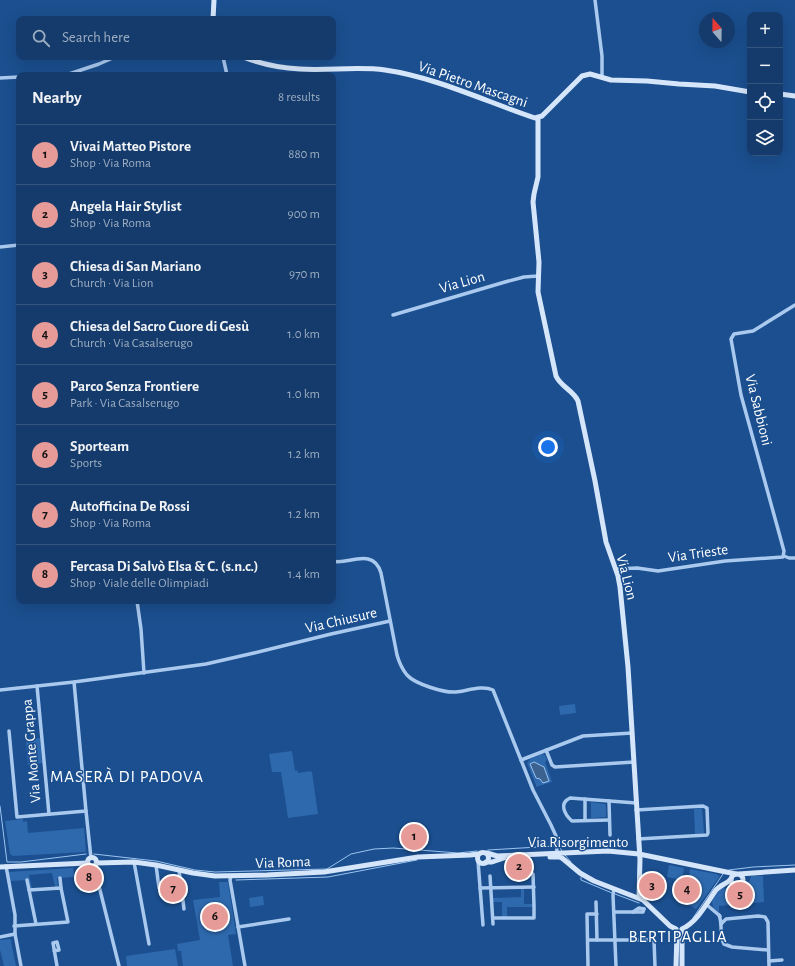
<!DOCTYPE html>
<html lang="en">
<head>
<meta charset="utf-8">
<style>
	body { margin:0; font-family:"Alegreya Sans",sans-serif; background:#1d4271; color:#f1f3f6 }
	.controls { position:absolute; right:12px; top:12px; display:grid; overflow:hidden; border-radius:8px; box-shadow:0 4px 16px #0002 }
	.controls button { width:36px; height:36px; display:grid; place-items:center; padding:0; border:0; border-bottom:1px solid #33557e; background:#143b6b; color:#f1f3f6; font:20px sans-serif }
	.compass { position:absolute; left:699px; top:12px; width:36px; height:36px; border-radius:50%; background:#143b6b; box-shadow:0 4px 16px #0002; rotate:340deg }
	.you { position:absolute; left:548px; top:447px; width:14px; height:14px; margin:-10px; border:3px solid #fff; border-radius:50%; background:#1a73e8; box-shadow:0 0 0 6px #1a73e833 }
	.badge { display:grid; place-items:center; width:26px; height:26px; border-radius:50%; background:#e69b98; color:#111; font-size:13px; font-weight:700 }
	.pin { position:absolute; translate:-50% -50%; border:2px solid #fff; box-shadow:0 1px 4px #0006 }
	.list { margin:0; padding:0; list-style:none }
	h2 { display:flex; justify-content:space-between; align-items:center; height:52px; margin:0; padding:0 16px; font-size:17px }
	h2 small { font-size:13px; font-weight:400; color:#9dadc1 }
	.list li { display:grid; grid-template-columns:26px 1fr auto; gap:12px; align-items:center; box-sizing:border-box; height:60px; padding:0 16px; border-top:1px solid #33557e }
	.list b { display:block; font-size:15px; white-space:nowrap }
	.list p { margin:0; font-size:13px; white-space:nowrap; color:#9dadc1 }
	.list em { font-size:13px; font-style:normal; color:#9dadc1 }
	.icon { flex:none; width:22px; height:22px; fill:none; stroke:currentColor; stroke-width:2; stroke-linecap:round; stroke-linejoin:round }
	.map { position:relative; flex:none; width:795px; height:966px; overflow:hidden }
	.search { position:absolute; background:#143b6b; box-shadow:0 4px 16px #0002; left:16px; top:16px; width:320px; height:44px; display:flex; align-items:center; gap:10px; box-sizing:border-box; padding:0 14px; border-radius:8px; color:#9dadc1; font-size:15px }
	.panel { position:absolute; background:#143b6b; box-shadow:0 4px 16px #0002; left:16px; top:72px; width:320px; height:532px; border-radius:8px }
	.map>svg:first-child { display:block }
	.green { fill:#2e69ad }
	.water { fill:#3c6290; stroke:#9cc4f0 }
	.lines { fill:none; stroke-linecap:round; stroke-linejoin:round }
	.stream { stroke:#9cc4f0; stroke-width:1 }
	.street { stroke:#a9c9ee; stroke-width:3.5 }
	.secondary { stroke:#d6e6fa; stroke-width:5 }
	.labels { text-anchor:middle; stroke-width:3; stroke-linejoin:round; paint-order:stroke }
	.street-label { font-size:15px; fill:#fff; stroke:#1b4f8f }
	.quarter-label { font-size:17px; letter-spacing:1px; fill:#fff; stroke:#1b4f8f }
</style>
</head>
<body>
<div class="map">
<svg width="795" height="966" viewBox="0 0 795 966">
	<rect width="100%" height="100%" fill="#1b4f8f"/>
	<!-- green -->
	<g class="green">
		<polygon points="575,704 576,713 560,715 559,706"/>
		<polygon points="40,738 42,763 28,765 26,740"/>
		<polygon points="292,751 295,771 297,770 298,773 310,771 312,772 318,814 288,818 281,772 272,772 269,754"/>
		<polygon points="542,754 545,755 547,760 545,762 552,782 536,787 536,785 527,763 530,759"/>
		<polygon points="591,802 605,804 606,806 606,817 591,818"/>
		<polygon points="702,808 704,833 695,834 694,809"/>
		<polygon points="23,819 23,822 27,821 28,833 84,828 86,852 13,856 10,854 5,821"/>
		<polygon points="669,865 684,868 682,880 667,877"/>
		<polygon points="73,868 75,877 57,878 58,887 55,887 52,873 29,875 32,888 30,888 27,880 10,881 8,872"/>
		<path d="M690,869l26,5 4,2 -24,33 -7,-4 2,-4c6,0 8,-3 10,-9 -2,-6 -5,-9 -12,-9l-1,-1z"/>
		<path d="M751,876h12l1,26 -45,4v7l-6,-6 -1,-6 9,-13c14,1 25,6 30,-12z"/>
		<polygon points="219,882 228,882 236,934 228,935 233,966 183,966 181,951 178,951 177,944 200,940 193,900 220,897"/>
		<polygon points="521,888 524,888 524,904 533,904 533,907 507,907 507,917 502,917 502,902 493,902 493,898 521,897"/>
		<polygon points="263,896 264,905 250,907 249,898"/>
		<polygon points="10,939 12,942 11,942 16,966 4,966 0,950 0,940"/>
		<polygon points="175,949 178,966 127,966 126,956"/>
	</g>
	<!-- water -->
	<polygon class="water" points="534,762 544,767 549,781 543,783 540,779 536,778 530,764"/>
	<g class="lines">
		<!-- stream -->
		<g class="stream">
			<polyline points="0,806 7,862 21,862 86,854"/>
			<polyline points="559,846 562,851"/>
			<polyline points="488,850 555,846"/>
			<polyline points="94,854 156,861 195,870 215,872 327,869 351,854 374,849 393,848 458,853 477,851"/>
			<polyline points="565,855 571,862"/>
			<polyline points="729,870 753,867 795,865"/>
			<polyline points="581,877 581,880 612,893"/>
			<polyline points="236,880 328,877 417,860"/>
			<polyline points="615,894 639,903"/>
			<polyline points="693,918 723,874"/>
		</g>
		<!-- street -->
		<g class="street">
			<polyline points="595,0 602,56 602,77"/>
			<polyline points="223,57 227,75"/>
			<polyline points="66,75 99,64 115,57"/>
			<polyline points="0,78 19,77"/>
			<polyline points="0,247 19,245"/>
			<polyline points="393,315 505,282 524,277 538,276"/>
			<polyline points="784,556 789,558 795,558"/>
			<path d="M333,561c13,5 40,-15 48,12l16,82c2,7 5,14 10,20 8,9 37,18 49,17 11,-1 26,-7 37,-2l40,100 18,35 5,11 1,17"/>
			<polyline points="616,569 637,568 658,571 725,561 783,557 784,551 741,395 731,339 734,334 753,331 795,305"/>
			<polyline points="137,601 141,629 144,673"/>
			<polyline points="74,682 86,811 91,858"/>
			<polyline points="37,686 49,814"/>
			<polyline points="0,690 74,682 206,664 254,653 331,634 390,621"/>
			<polyline points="9,731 17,817 86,811"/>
			<polyline points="546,750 552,765 555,767 634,762"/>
			<polyline points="521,760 583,736 632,733"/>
			<polyline points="609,801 610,835"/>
			<polyline points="636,810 703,806 707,808 708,833 707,835 638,839"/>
			<polyline points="585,820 585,799"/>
			<path d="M609,820l-37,1c-8,-7 -13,-18 -2,-23l66,5"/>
			<polyline points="478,861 483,925"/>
			<polyline points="134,862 149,944"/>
			<polyline points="156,865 159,888"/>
			<polyline points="6,866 15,915 15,934 21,966"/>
			<polyline points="94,866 119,966"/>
			<polyline points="179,870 184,909"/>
			<polyline points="231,876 230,880 245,966"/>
			<polyline points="490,876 493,924"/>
			<polyline points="60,878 61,888"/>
			<polyline points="27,880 36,924"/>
			<polyline points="480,888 534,887"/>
			<polyline points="614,889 613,895 616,966"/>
			<polyline points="596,902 597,940"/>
			<polyline points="707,905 720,916"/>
			<polyline points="614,912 643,912 644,909"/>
			<polyline points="633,912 639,908 644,909"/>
			<path d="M719,915c4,9 0,21 5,29l8,3 36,3"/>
			<polyline points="493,918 534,918 534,906 533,874"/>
			<polyline points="721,924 726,919 758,916 765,917 768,922 769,966"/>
			<polyline points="14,926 68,922 61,888 29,890"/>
			<polyline points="238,927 289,919"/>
			<polyline points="0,937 15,934"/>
			<polyline points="588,940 654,940 655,966"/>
			<polyline points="54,951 59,950 57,942 53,943 57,966"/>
			<polyline points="769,961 782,960"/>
			<polyline points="588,966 587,914 597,914"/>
		</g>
		<!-- secondary -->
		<g class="secondary">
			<polyline points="213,19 214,0"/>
			<path d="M243,57c18,7 38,11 57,12 28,2 57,-3 85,1 50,7 102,32 150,48l7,-2 40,-40 8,-2 21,6 36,1 32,3 36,2 35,6"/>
			<polyline points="780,94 795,96"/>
			<path d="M538,118v59l-4,17 -1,8 6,60 -1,30 18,84c5,11 17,14 22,25l17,80 11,61 12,34 2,11 8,80 12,192 -1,38"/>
			<circle cx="483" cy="858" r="5.5"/>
			<polyline points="487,853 497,856 608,851 639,854 736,874"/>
			<polyline points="550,857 559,857 562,858 580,873 594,881 643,900 670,926 676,929"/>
			<circle cx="92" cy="862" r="4.5"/>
			<polyline points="486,862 492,862 504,858"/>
			<polyline points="97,863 134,862 156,865 193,873 215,876 267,875 324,872 418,857 470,855 479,854"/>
			<polyline points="0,867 88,863"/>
			<circle cx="737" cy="880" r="6"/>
			<polyline points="739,874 795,870"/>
			<path d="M682,929c16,-8 24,-25 34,-39 4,-5 11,-6 15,-11"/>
			<polyline points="682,933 682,966"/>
			<polyline points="676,966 677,933"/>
		</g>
	</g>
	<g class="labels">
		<!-- street labels -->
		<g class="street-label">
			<text transform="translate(473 84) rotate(19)" y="5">Via Pietro Mascagni</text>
			<text transform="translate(462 282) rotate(-16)" y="5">Via Lion</text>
			<text transform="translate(759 410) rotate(76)" y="5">Via Sabbioni</text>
			<text transform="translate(698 553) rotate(-8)" y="5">Via Trieste</text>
			<text transform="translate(627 577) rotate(76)" y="5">Via Lion</text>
			<text transform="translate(341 620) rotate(-13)" y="5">Via Chiusure</text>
			<text transform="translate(31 751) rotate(-95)" y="5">Via Monte Grappa</text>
			<text x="578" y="847">Via Risorgimento</text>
			<text transform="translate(283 862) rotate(-2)" y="5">Via Roma</text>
		</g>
		<!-- quarter labels -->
		<g class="quarter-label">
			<text x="127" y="782">MASERÀ DI PADOVA</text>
			<text x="678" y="942">BERTIPAGLIA</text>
		</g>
	</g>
</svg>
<div class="controls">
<button>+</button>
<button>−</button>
<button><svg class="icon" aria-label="locate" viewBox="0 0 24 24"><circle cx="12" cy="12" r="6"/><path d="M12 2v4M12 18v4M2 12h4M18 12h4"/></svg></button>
<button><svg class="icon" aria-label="layers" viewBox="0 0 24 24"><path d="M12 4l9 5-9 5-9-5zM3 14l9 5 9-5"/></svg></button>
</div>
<svg class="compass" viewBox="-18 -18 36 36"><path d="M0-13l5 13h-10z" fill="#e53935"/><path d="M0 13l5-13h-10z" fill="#9dadc1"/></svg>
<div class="you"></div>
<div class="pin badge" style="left:414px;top:837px">1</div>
<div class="pin badge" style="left:519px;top:867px">2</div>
<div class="pin badge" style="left:652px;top:886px">3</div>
<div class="pin badge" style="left:687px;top:890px">4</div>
<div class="pin badge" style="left:740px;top:895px">5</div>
<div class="pin badge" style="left:215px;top:917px">6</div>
<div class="pin badge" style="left:173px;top:889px">7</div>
<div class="pin badge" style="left:89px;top:878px">8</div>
<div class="search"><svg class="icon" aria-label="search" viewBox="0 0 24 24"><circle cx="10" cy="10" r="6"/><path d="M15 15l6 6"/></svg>Search here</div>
<section class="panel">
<h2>Nearby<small>8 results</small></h2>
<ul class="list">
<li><span class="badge">1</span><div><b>Vivai Matteo Pistore</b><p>Shop · Via Roma</p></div><em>880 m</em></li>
<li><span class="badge">2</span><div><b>Angela Hair Stylist</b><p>Shop · Via Roma</p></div><em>900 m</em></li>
<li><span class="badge">3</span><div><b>Chiesa di San Mariano</b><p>Church · Via Lion</p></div><em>970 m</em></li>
<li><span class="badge">4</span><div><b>Chiesa del Sacro Cuore di Gesù</b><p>Church · Via Casalserugo</p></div><em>1.0 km</em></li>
<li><span class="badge">5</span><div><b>Parco Senza Frontiere</b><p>Park · Via Casalserugo</p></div><em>1.0 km</em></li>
<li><span class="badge">6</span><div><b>Sporteam</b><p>Sports</p></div><em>1.2 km</em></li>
<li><span class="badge">7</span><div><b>Autofficina De Rossi</b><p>Shop · Via Roma</p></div><em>1.2 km</em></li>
<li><span class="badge">8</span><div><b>Fercasa Di Salvò Elsa &amp; C. (s.n.c.)</b><p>Shop · Viale delle Olimpiadi</p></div><em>1.4 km</em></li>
</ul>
</section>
</div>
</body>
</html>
